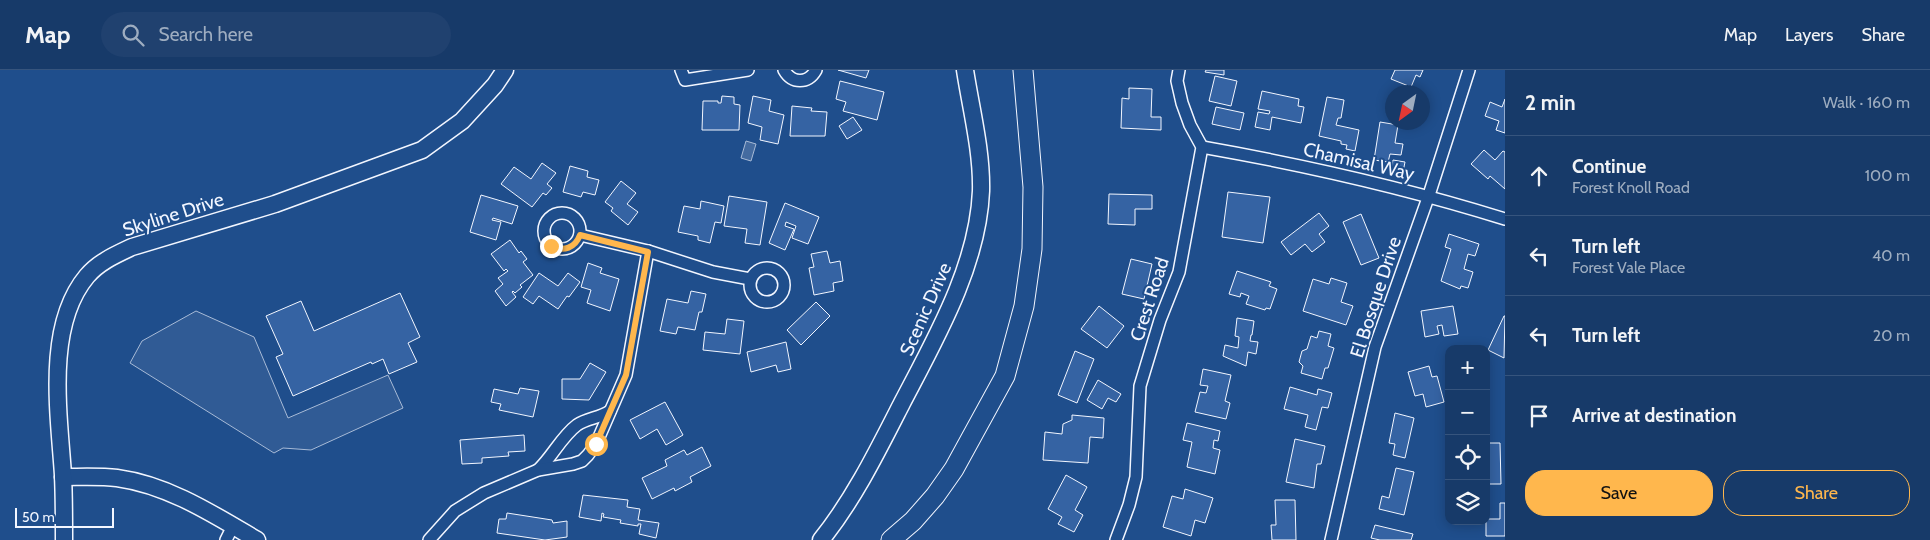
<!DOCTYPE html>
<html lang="en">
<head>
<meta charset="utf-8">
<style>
	body { margin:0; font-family:Cabin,sans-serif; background:#20416f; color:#f1f3f6 }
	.controls { position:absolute; right:15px; bottom:15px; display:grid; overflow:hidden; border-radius:10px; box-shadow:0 2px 12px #0003 }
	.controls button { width:45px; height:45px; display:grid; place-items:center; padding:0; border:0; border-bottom:1px solid #36547d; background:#173a69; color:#f1f3f6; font:25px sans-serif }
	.compass { position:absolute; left:1385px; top:15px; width:45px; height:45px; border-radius:50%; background:#173a69; box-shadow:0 2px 12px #0003; rotate:213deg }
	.scale { position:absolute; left:15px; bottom:12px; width:99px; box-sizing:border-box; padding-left:5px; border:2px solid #f2f6ff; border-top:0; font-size:14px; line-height:18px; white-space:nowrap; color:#f2f6ff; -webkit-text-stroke:4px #1f4e8c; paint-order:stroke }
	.stop { position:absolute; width:15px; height:15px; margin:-11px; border:4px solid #ffb74d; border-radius:50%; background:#fff }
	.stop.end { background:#ffb74d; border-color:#fff; box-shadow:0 1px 5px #0008 }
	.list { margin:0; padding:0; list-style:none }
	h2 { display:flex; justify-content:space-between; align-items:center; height:65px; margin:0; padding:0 20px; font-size:21px }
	h2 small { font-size:16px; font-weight:400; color:#9eadc0 }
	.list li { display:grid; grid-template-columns:32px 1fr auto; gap:15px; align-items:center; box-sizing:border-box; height:80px; padding:0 20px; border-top:1px solid #36547d }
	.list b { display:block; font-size:19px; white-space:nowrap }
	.list p { margin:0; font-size:16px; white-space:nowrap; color:#9eadc0 }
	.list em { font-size:16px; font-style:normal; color:#9eadc0 }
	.actions { display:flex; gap:10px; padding:15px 20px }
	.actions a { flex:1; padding:11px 0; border:1px solid #ffb74d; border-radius:20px; text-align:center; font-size:18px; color:#ffb74d }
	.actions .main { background:#ffb74d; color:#111 }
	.icon { flex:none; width:28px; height:28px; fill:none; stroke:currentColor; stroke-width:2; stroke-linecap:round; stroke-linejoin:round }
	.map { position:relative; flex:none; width:1505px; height:470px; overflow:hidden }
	header { display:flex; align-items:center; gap:30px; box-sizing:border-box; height:70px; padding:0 25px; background:#173a69; border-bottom:1px solid #36547d }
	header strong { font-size:24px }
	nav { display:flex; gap:28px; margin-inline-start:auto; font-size:18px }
	.search { width:350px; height:45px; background:#20416f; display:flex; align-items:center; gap:12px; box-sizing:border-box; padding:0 18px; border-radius:28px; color:#9eadc0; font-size:19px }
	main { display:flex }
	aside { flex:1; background:#173a69 }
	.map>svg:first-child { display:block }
	.built { fill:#305b95; stroke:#a8bbd7 }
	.water { fill:#446ba0; stroke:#a8bbd7 }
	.building { fill:#3563a3; stroke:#f2f6ff }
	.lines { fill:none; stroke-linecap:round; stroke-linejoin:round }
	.street-casing { stroke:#f2f6ff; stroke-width:14 }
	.secondary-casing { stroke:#f2f6ff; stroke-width:19 }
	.primary-casing { stroke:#f2f6ff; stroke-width:21 }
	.street { stroke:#1f4e8c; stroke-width:11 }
	.secondary { stroke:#1f4e8c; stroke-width:16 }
	.primary { stroke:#1f4e8c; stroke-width:19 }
	.route { stroke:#ffb74d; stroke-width:6 }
	.labels { text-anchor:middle; stroke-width:4; stroke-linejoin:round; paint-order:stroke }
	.street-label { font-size:19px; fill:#f2f6ff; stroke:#1f4e8c }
</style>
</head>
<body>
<header>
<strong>Map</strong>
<div class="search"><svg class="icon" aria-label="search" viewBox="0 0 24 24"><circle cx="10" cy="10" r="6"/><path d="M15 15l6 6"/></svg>Search here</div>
<nav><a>Map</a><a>Layers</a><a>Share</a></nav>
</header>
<main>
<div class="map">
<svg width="1505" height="470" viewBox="0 0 1505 470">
	<rect width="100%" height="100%" fill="#1f4e8c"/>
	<!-- built -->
	<polygon class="built" points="196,241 254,267 288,348 388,305 403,338 311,380 283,378 274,383 130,293 142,271"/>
	<!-- water -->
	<polygon class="water" points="746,71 756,74 751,91 741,88"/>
	<!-- building -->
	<g class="building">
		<polygon points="838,0 869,0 866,8"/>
		<polygon points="1206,0 1224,0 1224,5 1205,2"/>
		<polygon points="1395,0 1423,0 1420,7 1416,5 1411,17 1391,9"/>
		<polygon points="1215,6 1237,11 1231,36 1209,31"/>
		<polygon points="840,11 884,22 877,50 843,41 846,32 836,29"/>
		<polygon points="1129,18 1152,19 1151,47 1161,47 1161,60 1121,58 1122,28 1129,29"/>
		<polygon points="1262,21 1299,29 1298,36 1304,37 1301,53 1272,47 1270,60 1255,57 1258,42 1269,44 1270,41 1258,39"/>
		<polygon points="722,26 734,27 734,34 740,35 739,60 702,60 703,31 718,31 718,33 721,33"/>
		<polygon points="753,26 771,30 769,41 784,45 778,74 760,70 762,57 748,53"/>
		<polygon points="1327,27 1344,30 1341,48 1338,48 1336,55 1359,60 1355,81 1346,79 1347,75 1341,74 1341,71 1319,66"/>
		<polygon points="1505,29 1505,63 1496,60 1499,51 1485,46 1490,32 1502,37"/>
		<polygon points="792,36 812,38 811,41 827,42 825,66 790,66"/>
		<polygon points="1216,37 1244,43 1240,60 1212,54"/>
		<polygon points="853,47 862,60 847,69 839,56"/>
		<polygon points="1380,52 1398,55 1395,73 1403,74 1401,85 1390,84 1388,92 1374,90"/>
		<polygon points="1484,80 1495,90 1503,81 1505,82 1505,119 1490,106 1488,109 1471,94"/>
		<polygon points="1393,90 1405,92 1403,102 1391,100"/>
		<polygon points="542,93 556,103 547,114 552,118 546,125 543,123 532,137 501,114 514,97 531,109"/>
		<polygon points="570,96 588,101 587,107 599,110 595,125 583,122 581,127 563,122"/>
		<polygon points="621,111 636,123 627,134 638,142 628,155 611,141 613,138 605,132"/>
		<polygon points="1228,122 1270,127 1263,173 1222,167"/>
		<polygon points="1109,124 1152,125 1152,139 1135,139 1135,155 1108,154"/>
		<polygon points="481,125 518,136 512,154 493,148 492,150 501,152 496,170 470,162"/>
		<polygon points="729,126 767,132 760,175 745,173 747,159 724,156"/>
		<polygon points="701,131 724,136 721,153 715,152 710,173 698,170 698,166 678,162 684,136 700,139"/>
		<polygon points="785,133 819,147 808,174 792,168 796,156 786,152 785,156 794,159 785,180 769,173"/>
		<polygon points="1319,143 1329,156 1319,164 1325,172 1312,182 1305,174 1291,185 1281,172"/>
		<polygon points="1361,144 1379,188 1361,195 1343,152"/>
		<polygon points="1449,164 1479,174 1475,186 1468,184 1464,199 1473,202 1468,218 1461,216 1460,219 1441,211 1451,179 1445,177"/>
		<polygon points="510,170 519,183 521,181 527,189 523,192 533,205 520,215 522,217 515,223 513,221 512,222 516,227 506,236 495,221 503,214 498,208 508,201 506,199 504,201 491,184"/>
		<polygon points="827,181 830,193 840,191 843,211 833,213 834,221 814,225 809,198 814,197 811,184"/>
		<polygon points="1131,189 1152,194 1144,229 1122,224"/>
		<polygon points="588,193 602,198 600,203 619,209 610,241 587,233 591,220 581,217"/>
		<polygon points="1237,201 1271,212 1269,216 1277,219 1270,239 1266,238 1265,240 1246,234 1249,226 1241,223 1240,227 1229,224"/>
		<polygon points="539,203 558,216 568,203 580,212 569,227 567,226 558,239 539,226 533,234 523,227"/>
		<polygon points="1331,208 1347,213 1341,232 1353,236 1346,255 1303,241 1313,209 1329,214"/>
		<polygon points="691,221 706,224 702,242 699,242 695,260 678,257 676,264 660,261 667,229 688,233"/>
		<polygon points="400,223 420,267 408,273 417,292 389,304 383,289 372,294 371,292 293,326 276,287 283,284 266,246 301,231 314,261"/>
		<polygon points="816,232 830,246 801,275 787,260"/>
		<polygon points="1099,236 1124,256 1107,278 1081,259"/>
		<polygon points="1453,236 1458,264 1444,266 1442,255 1437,256 1439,264 1425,267 1421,241"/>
		<polygon points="1504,246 1505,246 1504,288 1488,280"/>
		<polygon points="1237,248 1254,251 1252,265 1251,265 1250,271 1258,272 1256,284 1248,282 1246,296 1223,286 1225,275 1238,278 1239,267 1235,266"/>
		<polygon points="727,249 744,251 740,284 703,280 705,262 725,264"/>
		<polygon points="1319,261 1331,264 1328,276 1334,278 1328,298 1325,298 1322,309 1301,303 1303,296 1299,292 1302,281 1307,279 1311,266 1317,268"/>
		<polygon points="786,272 791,299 778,302 776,295 751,302 747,282"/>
		<polygon points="1075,281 1094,289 1077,333 1058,325"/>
		<polygon points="590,293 606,302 589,330 562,329 562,309 580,309"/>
		<polygon points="1429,296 1432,307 1437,306 1444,332 1426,337 1423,324 1415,326 1408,302"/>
		<polygon points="1203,299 1231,305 1225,331 1230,333 1226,349 1195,342 1200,322 1206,323 1208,316 1200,315"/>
		<polygon points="1098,310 1121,324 1116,332 1108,328 1102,339 1087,330"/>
		<polygon points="1290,317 1317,325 1318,319 1332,323 1328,338 1322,337 1316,360 1305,357 1308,345 1284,339"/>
		<polygon points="520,318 539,321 533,347 499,340 501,334 491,332 494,319 518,324"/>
		<polygon points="665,332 683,365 666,375 657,359 640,369 630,350"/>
		<polygon points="1395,343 1414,348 1405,388 1393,385 1395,374 1389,373"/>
		<polygon points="1072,345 1104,348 1103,368 1090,367 1088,393 1043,390 1045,362 1062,364 1063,354 1072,350"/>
		<polygon points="1187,353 1220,361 1218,371 1214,370 1213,378 1220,380 1215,404 1187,397 1192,372 1183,370"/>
		<polygon points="524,365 525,381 508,382 509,386 482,388 482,393 462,394 460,370"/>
		<polygon points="1295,369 1325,376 1321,394 1317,394 1314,418 1286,412"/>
		<polygon points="1486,373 1500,373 1501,414 1486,414"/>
		<polygon points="702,377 711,396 690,407 692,412 675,421 674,418 652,429 642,408 667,396 665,390 684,380 687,385"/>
		<polygon points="1396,398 1414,402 1404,445 1379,439 1382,426 1389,428"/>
		<polygon points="1066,405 1087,417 1075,440 1083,445 1074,462 1058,454 1062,447 1048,439"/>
		<polygon points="1185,419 1213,428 1205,453 1195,450 1191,466 1163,457 1172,426 1183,429"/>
		<polygon points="583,425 628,430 627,437 640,439 638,450 659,453 656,468 639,464 641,454 638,454 638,456 620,453 621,450 603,447 604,444 602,443 601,451 579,447"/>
		<polygon points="1275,430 1295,430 1296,470 1272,470 1271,455 1276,455"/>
		<polygon points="1500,433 1505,433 1505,466 1486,466 1486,449 1500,449"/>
		<polygon points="507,443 552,450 553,453 567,451 567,467 545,470 497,463 499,449 506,449"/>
		<polygon points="1375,455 1413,464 1411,470 1380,470 1371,468"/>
	</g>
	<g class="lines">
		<!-- street casing -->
		<g class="street-casing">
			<g id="street">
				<polyline points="681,0 685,10 748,0"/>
				<path d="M784,0c8,14 24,14 32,0"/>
				<path d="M1202,77c102,18 204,41 303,72"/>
				<circle cx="562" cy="161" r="18"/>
				<polyline points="580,165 648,181 713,202 750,209"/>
				<circle cx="767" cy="215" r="17"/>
				<path d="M538,400c15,-14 23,-33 39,-45 10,-7 23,-7 33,-14"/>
				<polyline points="226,470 233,456"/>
				<polyline points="429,470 455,441 484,423 538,400 573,394 582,391 588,385 596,374 626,305 648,181"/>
				<polyline points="1116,470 1129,435 1136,407 1140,316 1160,250 1179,202 1202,77 1190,55 1182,33 1177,11 1179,0"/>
				<polyline points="1331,470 1375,277 1429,125 1469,0"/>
			</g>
		</g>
		<!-- secondary casing -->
		<g class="secondary-casing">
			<g id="secondary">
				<path d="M63,407c18,0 37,-1 54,1 51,7 96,36 140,62"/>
				<path d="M64,470c0,-22 0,-43 -1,-65 -4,-61 -18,-149 24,-199 12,-14 28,-21 45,-29l143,-43 147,-54 40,-29 33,-36 10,-15"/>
				<path d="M821,470c33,-41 57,-90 81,-137 34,-65 76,-138 79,-212 1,-40 -10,-82 -16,-121"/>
			</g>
		</g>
		<!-- primary casing -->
		<g class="primary-casing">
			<polyline id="primary" points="891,470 913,451 935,426 954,399 1005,306 1024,236 1032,179 1033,117 1023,0"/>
		</g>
		<!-- street -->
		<use href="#street" class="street"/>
		<!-- secondary -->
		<use href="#secondary" class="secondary"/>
		<!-- primary -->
		<use href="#primary" class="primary"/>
	</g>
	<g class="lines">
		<!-- route -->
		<path class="route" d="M551,176c13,6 24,2 29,-11l68,17 -22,123 -30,69"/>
	</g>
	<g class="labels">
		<!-- street labels -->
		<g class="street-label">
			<text transform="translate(1359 91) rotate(13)" y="7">Chamisal Way</text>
			<text transform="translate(173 144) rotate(-18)" y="7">Skyline Drive</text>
			<text transform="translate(1375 227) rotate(-72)" y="7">El Bosque Drive</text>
			<text transform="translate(1149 229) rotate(-72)" y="7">Crest Road</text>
			<text transform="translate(925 239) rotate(-66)" y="7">Scenic Drive</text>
		</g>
	</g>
</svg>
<div class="controls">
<button>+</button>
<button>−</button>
<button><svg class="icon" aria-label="locate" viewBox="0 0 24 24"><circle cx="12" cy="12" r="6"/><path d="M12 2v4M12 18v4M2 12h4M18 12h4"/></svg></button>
<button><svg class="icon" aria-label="layers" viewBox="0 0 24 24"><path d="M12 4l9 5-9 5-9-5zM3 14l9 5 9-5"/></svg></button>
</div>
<svg class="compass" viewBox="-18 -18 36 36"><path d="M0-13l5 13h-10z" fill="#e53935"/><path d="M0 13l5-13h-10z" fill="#9eadc0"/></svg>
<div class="scale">50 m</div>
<div class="stop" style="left:596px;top:374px"></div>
<div class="stop end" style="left:551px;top:176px"></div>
</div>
<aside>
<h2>2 min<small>Walk · 160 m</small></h2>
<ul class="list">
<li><svg class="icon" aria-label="ahead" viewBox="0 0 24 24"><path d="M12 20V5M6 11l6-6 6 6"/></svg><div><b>Continue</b><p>Forest Knoll Road</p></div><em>100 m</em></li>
<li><svg class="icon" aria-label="left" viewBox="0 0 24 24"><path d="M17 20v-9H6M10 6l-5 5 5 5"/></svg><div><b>Turn left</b><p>Forest Vale Place</p></div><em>40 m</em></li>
<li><svg class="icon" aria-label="left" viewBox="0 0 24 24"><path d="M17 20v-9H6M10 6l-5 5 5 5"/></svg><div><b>Turn left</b></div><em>20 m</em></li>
<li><svg class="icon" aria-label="arrive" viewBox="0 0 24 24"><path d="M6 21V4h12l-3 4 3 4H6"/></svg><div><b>Arrive at destination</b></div></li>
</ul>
<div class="actions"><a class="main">Save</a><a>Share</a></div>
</aside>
</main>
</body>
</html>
